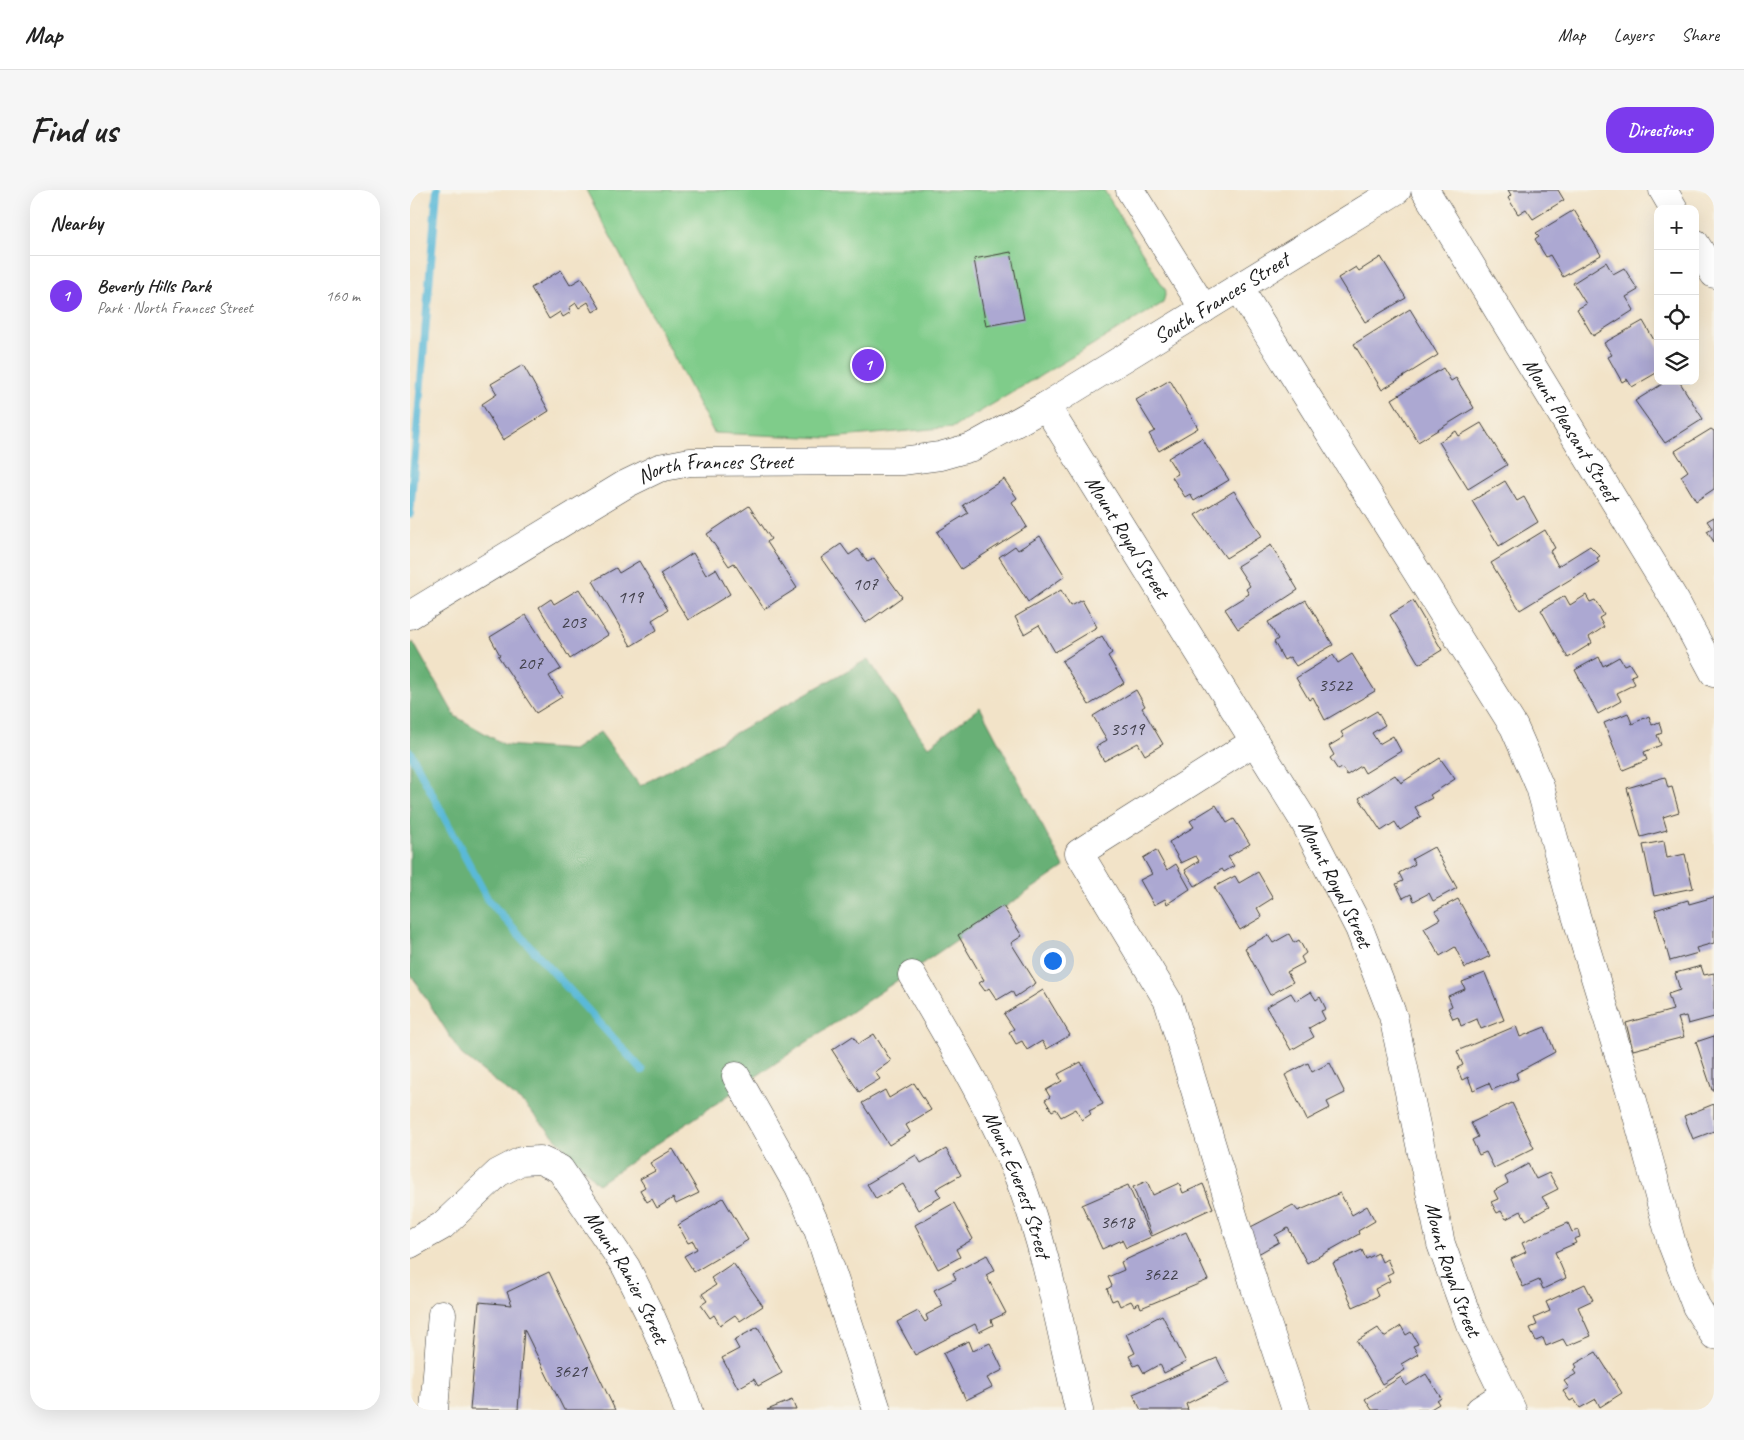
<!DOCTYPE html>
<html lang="en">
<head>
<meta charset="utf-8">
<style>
	body { margin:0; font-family:Caveat,sans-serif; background:#f6f6f6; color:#222 }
	.controls { position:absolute; right:15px; top:15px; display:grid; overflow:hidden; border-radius:10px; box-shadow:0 5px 20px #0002 }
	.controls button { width:45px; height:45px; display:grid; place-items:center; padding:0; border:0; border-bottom:1px solid #e0e0e0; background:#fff; color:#222; font:25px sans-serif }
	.you { position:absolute; left:642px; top:770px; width:18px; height:18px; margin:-12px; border:4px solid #fff; border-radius:50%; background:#1a73e8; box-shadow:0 0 0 8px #1a73e833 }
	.badge { display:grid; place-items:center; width:32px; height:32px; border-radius:50%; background:#7c3aed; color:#fff; font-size:16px; font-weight:700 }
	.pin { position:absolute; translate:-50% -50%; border:2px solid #fff; box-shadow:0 1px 5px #0006 }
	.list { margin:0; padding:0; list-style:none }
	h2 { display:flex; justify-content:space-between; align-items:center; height:65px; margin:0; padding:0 20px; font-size:21px }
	h2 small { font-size:16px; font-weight:400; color:#767676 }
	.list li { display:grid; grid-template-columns:32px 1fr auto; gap:15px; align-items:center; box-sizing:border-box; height:80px; padding:0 20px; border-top:1px solid #e0e0e0 }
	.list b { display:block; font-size:19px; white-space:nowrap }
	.list p { margin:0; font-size:16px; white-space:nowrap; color:#767676 }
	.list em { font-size:16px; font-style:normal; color:#767676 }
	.icon { flex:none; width:28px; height:28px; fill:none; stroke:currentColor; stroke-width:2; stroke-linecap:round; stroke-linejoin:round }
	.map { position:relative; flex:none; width:1304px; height:1220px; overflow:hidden; border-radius:20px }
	header { display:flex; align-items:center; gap:30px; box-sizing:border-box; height:70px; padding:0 25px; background:#fff; border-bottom:1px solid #e0e0e0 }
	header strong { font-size:24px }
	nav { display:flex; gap:28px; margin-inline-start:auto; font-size:18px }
	.intro { display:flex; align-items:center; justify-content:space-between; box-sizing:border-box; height:120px; padding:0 30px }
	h1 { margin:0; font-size:35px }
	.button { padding:12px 22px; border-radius:20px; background:#7c3aed; color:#fff; font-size:18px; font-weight:700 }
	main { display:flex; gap:30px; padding:0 30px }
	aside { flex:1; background:#fff; border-radius:20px; box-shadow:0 5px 20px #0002 }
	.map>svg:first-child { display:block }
	.green { fill:#7fcc8a; stroke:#4e7453 }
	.forest { fill:#67b076; stroke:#426649 }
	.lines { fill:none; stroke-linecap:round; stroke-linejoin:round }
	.stream { stroke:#5ab9d8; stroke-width:8 }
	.building { fill:#aca8d2 }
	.minor-casing { stroke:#3c3a36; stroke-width:29 }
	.minor { stroke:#fff; stroke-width:28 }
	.labels { text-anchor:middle; stroke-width:4.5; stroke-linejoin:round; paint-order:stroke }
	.number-label { font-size:19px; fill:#403f4a }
	.street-label { font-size:21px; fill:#1c1c1c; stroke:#f7f3e8 }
</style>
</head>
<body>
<header>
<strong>Map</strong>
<nav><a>Map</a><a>Layers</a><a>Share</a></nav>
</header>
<div class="intro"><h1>Find us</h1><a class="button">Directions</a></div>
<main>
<aside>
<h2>Nearby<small></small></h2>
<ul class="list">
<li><span class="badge">1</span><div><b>Beverly Hills Park</b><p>Park · North Frances Street</p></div><em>160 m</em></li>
</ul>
</aside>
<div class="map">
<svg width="1304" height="1220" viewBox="0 0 1304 1220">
	<rect width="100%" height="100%" fill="#f7f3e8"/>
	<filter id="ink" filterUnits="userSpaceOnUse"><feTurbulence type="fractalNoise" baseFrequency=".02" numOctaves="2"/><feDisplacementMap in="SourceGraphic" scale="10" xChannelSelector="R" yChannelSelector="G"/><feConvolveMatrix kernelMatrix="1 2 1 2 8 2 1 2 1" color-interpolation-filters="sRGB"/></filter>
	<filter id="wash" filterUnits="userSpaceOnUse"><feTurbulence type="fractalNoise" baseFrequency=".0096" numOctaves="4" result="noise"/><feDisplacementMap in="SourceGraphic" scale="20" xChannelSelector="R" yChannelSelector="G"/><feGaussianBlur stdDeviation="1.12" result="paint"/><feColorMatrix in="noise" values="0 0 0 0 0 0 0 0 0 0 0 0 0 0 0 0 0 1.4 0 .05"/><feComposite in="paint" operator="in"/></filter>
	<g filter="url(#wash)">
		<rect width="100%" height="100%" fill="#f2e3c8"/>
		<!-- green -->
		<polygon class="green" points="176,0 694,0 756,101 753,113 544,237 419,248 304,243"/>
		<!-- forest -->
		<polygon class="forest" points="3,452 45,526 95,555 163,560 190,542 230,596 458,469 518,557 570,517 654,677 188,994 114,914 51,864 0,783 0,455"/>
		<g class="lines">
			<!-- stream -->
			<g class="stream">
				<polyline points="0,324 27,0"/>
				<polyline points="0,562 78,710 232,880"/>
			</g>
		</g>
		<g id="blocks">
			<!-- building -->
			<g class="building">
				<polygon points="1098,0 1148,0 1154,10 1123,29 1116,19 1108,24 1098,8 1101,5"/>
				<polygon points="1164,20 1191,65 1153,87 1140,65 1136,67 1125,49 1129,46 1126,43"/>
				<polygon points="601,62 614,129 576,136 564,69"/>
				<polygon points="971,67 996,108 955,132 928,88 946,77 949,81"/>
				<polygon points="1196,72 1203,84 1214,78 1228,100 1216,107 1224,120 1183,146 1167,119 1176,114 1163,93"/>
				<polygon points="151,80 160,95 172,88 190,118 183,122 178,112 169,118 166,113 159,118 161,122 153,127 150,122 139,129 121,98"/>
				<polygon points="1000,119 1028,165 972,200 944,154"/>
				<polygon points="1233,131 1248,157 1248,182 1222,197 1217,189 1212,192 1198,167 1202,165 1194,153"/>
				<polygon points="113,175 139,221 93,250 72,214 87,204 81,194"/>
				<polygon points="1033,178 1041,191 1046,188 1064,218 1008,252 982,209"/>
				<polygon points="760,190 788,238 749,261 739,244 745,241 726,210"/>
				<polygon points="1257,191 1269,191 1293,229 1255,253 1225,211"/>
				<polygon points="1071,233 1097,275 1058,299 1029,252 1046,241 1049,246"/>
				<polygon points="1301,239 1304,241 1304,299 1286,311 1271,286 1278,281 1265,261"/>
				<polygon points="792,248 819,290 784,311 780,304 775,307 762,287 768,284 758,268"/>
				<polygon points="594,289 607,308 602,312 617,337 551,379 527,342 558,323 553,315"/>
				<polygon points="1095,291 1107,311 1114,307 1128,332 1089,356 1062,311"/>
				<polygon points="824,301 852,346 816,368 785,325"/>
				<polygon points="339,316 361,349 357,352 387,398 354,419 324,373 319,376 297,344"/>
				<polygon points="1304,327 1304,352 1297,341 1302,338 1297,331"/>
				<polygon points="1135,340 1145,358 1140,361 1148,376 1180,356 1190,366 1187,368 1189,372 1110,420 1081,373"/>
				<polygon points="630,346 655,386 618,412 589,367 605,356 608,360"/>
				<polygon points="431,354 439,365 448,359 458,372 464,368 492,407 456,433 411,368"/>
				<polygon points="861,355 888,400 828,439 815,419 839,404 836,399 840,396 827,376"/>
				<polygon points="283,363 296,385 306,379 320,404 278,430 250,384"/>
				<polygon points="229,371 258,420 242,430 247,440 221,456 183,391 206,378 209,383"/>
				<polygon points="169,399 198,445 160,469 129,417 141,409 144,414"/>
				<polygon points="651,400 660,416 672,410 687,437 645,462 629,435 614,444 605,427"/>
				<polygon points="1176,405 1180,412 1185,410 1194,425 1189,428 1194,437 1179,447 1182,453 1158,468 1131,420 1155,406 1160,415"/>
				<polygon points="896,410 923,455 886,476 880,467 874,470 864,452 868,449 858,432"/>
				<polygon points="1003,411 1032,460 1009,474 980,425"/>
				<polygon points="116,425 151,479 139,486 152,507 126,523 88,466 90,465 80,447"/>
				<polygon points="692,446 702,463 698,466 714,493 679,515 652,471"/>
				<polygon points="942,464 965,501 915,530 903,507 899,510 886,488 923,465 928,473"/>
				<polygon points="1189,467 1193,476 1209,467 1214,475 1219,473 1226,484 1221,486 1225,494 1207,503 1211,511 1188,524 1165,480"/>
				<polygon points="726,500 735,516 732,518 753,554 735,565 728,553 694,571 686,557 697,550 683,526"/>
				<polygon points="967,521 975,535 962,543 969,554 983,546 991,561 955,583 951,576 937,585 932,578 928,580 920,568 924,565 919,556 934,547 931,542"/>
				<polygon points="1218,523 1222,534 1239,526 1242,535 1249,532 1252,543 1247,545 1251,555 1234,562 1237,570 1213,580 1194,533"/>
				<polygon points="1030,568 1045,589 1020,605 1022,608 1005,617 1011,627 990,640 985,632 971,641 949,608 985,585 991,593"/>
				<polygon points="1255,587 1258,598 1262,597 1269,622 1253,627 1257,640 1231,647 1217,598"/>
				<polygon points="806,615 817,633 824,629 840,654 818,667 824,676 814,682 812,679 785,696 775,680 789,671 786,666 771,673 759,652 784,637 780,631"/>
				<polygon points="1254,651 1257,668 1275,664 1283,698 1244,706 1233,655"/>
				<polygon points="1024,657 1047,698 1023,711 1019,703 1004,711 1001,704 993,708 986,694 993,691 989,683 1005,674 1002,669"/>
				<polygon points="746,660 757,680 766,674 780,699 757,714 755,709 744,715 730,690 742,684 733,668"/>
				<polygon points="848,682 863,708 847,718 852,727 830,740 804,697 825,686 829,693"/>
				<polygon points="1304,707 1304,753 1286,758 1288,763 1260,771 1245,720 1278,710 1279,714"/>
				<polygon points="1048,709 1080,766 1055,778 1045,757 1030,766 1014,738 1030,729 1025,721"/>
				<polygon points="593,716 612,746 601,753 626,793 605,807 602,801 587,810 579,798 575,801 569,793 574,790 548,745"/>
				<polygon points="879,744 884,753 889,750 896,763 891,767 894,773 877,782 883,792 860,805 835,758 858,745 863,753"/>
				<polygon points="1291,776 1294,785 1304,783 1304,827 1278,834 1276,826 1268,828 1274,847 1223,860 1216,833 1263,820 1258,804 1270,800 1265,783"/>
				<polygon points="1075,783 1094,830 1071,839 1067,829 1051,836 1048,827 1043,829 1038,818 1042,816 1038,806 1055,799 1052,792"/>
				<polygon points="633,800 660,845 637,859 632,851 617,860 612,851 606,854 599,842 604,839 594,824"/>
				<polygon points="901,802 906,810 910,807 916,819 911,821 915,829 899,838 904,847 881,860 856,817 881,803 886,811"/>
				<polygon points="1106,836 1110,847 1135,837 1145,862 1106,883 1108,889 1082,900 1079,893 1063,900 1058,887 1052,890 1047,878 1053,875 1047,861"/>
				<polygon points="464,844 481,871 465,882 470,889 449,902 422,860 443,846 448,854"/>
				<polygon points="1304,846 1304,900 1302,900 1286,852"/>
				<polygon points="671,872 693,914 679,921 681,924 672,930 666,919 651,927 646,919 642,921 635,910 640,907 636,900 652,891 648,884"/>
				<polygon points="898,873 902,882 920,873 935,903 917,912 920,918 897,930 875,885"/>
				<polygon points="504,893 521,920 496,935 500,942 479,955 452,913 475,900 479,908"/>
				<polygon points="1102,913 1124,958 1084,978 1076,962 1069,965 1062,950 1068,947 1061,933"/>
				<polygon points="1304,914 1304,941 1283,949 1274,926"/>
				<polygon points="263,959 289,1003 266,1014 263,1008 247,1018 242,1009 237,1012 230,1000 235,997 230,989 245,981 240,973"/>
				<polygon points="536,959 551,985 526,999 531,1007 508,1020 493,994 466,1009 457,994 506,965 511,973"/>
				<polygon points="1118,974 1126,989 1139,983 1148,999 1132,1007 1139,1017 1116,1030 1111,1021 1096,1029 1091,1021 1087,1023 1081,1012 1088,1009 1084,1001 1098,993 1095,987"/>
				<polygon points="737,991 743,1005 769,993 773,1003 793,994 803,1018 742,1046 723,997"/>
				<polygon points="718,995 741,1047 716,1058 712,1050 692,1059 672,1015"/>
				<polygon points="930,1003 942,1025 957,1016 965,1031 948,1041 949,1044 897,1073 878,1038 865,1045 869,1052 848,1064 835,1040 883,1015 888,1021"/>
				<polygon points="313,1008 338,1050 284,1082 274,1066 287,1059 283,1051 278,1053 268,1035"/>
				<polygon points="544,1013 563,1049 546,1059 550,1067 528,1079 505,1035"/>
				<polygon points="1158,1033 1162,1042 1168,1040 1170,1047 1164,1049 1166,1053 1145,1062 1156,1088 1133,1099 1129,1090 1113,1097 1101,1069 1116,1062 1112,1053"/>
				<polygon points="776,1042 798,1090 731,1118 729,1113 724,1116 721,1111 710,1116 707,1109 702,1111 697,1099 702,1096 698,1087 714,1080 711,1072"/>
				<polygon points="952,1060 956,1069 968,1063 972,1072 977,1069 983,1082 977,1085 980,1091 965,1099 968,1106 943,1117 923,1073"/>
				<polygon points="577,1065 585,1080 576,1085 596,1123 581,1130 583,1135 569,1142 565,1134 505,1165 487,1132 508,1121 515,1132 518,1130 516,1125 533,1116 524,1100 546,1089 543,1083"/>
				<polygon points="323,1073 353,1116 330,1131 325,1125 310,1135 304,1125 300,1128 291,1115 297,1111 292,1104 306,1095 301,1088"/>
				<polygon points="139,1082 205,1220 154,1220 114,1139 108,1220 60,1220 69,1112 102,1115 97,1102"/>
				<polygon points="1175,1094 1183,1110 1168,1117 1181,1146 1157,1156 1153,1149 1136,1156 1133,1148 1126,1151 1120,1138 1127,1135 1124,1128 1140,1121 1136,1112"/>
				<polygon points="752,1125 776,1172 754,1183 750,1174 734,1183 729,1174 724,1176 719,1166 725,1163 716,1144"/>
				<polygon points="991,1136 996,1145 1001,1142 1008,1154 1003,1156 1008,1164 991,1174 995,1180 972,1194 947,1151 968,1138 974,1147"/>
				<polygon points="348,1137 372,1183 348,1196 344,1189 328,1198 312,1168 329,1159 324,1150"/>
				<polygon points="559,1151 563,1161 580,1153 593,1180 577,1188 582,1197 556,1210 533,1163"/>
				<polygon points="1186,1162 1212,1203 1190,1217 1186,1209 1170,1218 1164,1209 1160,1211 1153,1201 1159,1198 1154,1191 1166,1184 1163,1180 1167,1177 1165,1174"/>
				<polygon points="807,1168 819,1193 776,1214 778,1220 731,1220 723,1204"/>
				<polygon points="1016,1184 1031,1208 1027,1211 1029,1214 1019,1220 962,1220 955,1209 991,1187 996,1196"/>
				<polygon points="382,1210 386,1220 357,1220"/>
			</g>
		</g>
	</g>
	<g filter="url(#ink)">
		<use href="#blocks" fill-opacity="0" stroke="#3c3a36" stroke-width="1"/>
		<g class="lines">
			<!-- minor casing -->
			<g class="minor-casing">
				<g id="minor">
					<polyline points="720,0 794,119"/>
					<path id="s1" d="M1015,0l251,412 38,71"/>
					<polyline points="1253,0 1264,19"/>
					<polyline points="1285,53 1304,84"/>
					<polyline points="829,98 1104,537 1130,597 1159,703 1223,911 1262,1054 1286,1116 1304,1145"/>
					<path id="s2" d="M636,216l258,415 55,107 34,88 48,228 29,80 42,86"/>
					<path id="s3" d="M0,425l216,-131 33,-16 31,-6 212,-1 38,-5 32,-9 74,-41 351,-216"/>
					<polyline points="844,552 669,663 758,811 847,1104 886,1220"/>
					<path id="s4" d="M502,785c39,67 77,129 106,201 29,73 43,157 61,234"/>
					<polyline points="326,886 389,998 408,1040 467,1220"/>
					<path id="s5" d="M0,1054l32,-18 56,-53 23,-12 19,-1 20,9 66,98 26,52 23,53 13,38"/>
					<polyline points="24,1220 32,1124"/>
					<polyline points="1070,1220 1093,1205"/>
				</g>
			</g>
			<!-- minor -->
			<use href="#minor" class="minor"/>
		</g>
	</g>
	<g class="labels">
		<!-- number labels -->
		<g class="number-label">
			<text x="455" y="400">107</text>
			<text x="220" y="413">119</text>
			<text x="163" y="438">203</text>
			<text x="120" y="479">207</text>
			<text x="925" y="501">3522</text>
			<text x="717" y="545">3519</text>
			<text x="707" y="1038">3618</text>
			<text x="750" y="1090">3622</text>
			<text x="160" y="1187">3621</text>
		</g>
		<!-- street labels -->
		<g class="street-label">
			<text dy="7" stroke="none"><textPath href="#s3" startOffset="895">South Frances Street</textPath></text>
			<text dy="7" stroke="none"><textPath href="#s1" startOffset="281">Mount Pleasant Street</textPath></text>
			<text dy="7" stroke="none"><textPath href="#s3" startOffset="345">North Frances Street</textPath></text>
			<text dy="7" stroke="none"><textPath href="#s2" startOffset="154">Mount Royal Street</textPath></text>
			<text dy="7" stroke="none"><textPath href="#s2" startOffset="559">Mount Royal Street</textPath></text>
			<text dy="7" stroke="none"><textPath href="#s4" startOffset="235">Mount Everest Street</textPath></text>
			<text dy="7" stroke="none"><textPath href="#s2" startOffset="964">Mount Royal Street</textPath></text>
			<text dy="7" stroke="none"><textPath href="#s5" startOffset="308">Mount Ranier Street</textPath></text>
		</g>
	</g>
</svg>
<div class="controls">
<button>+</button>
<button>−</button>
<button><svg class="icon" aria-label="locate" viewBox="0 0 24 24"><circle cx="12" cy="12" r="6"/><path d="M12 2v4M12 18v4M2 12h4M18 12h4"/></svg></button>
<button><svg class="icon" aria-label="layers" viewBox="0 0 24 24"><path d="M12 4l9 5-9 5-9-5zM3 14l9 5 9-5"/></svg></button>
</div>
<div class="you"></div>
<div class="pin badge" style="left:458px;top:175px">1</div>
</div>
</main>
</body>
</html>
